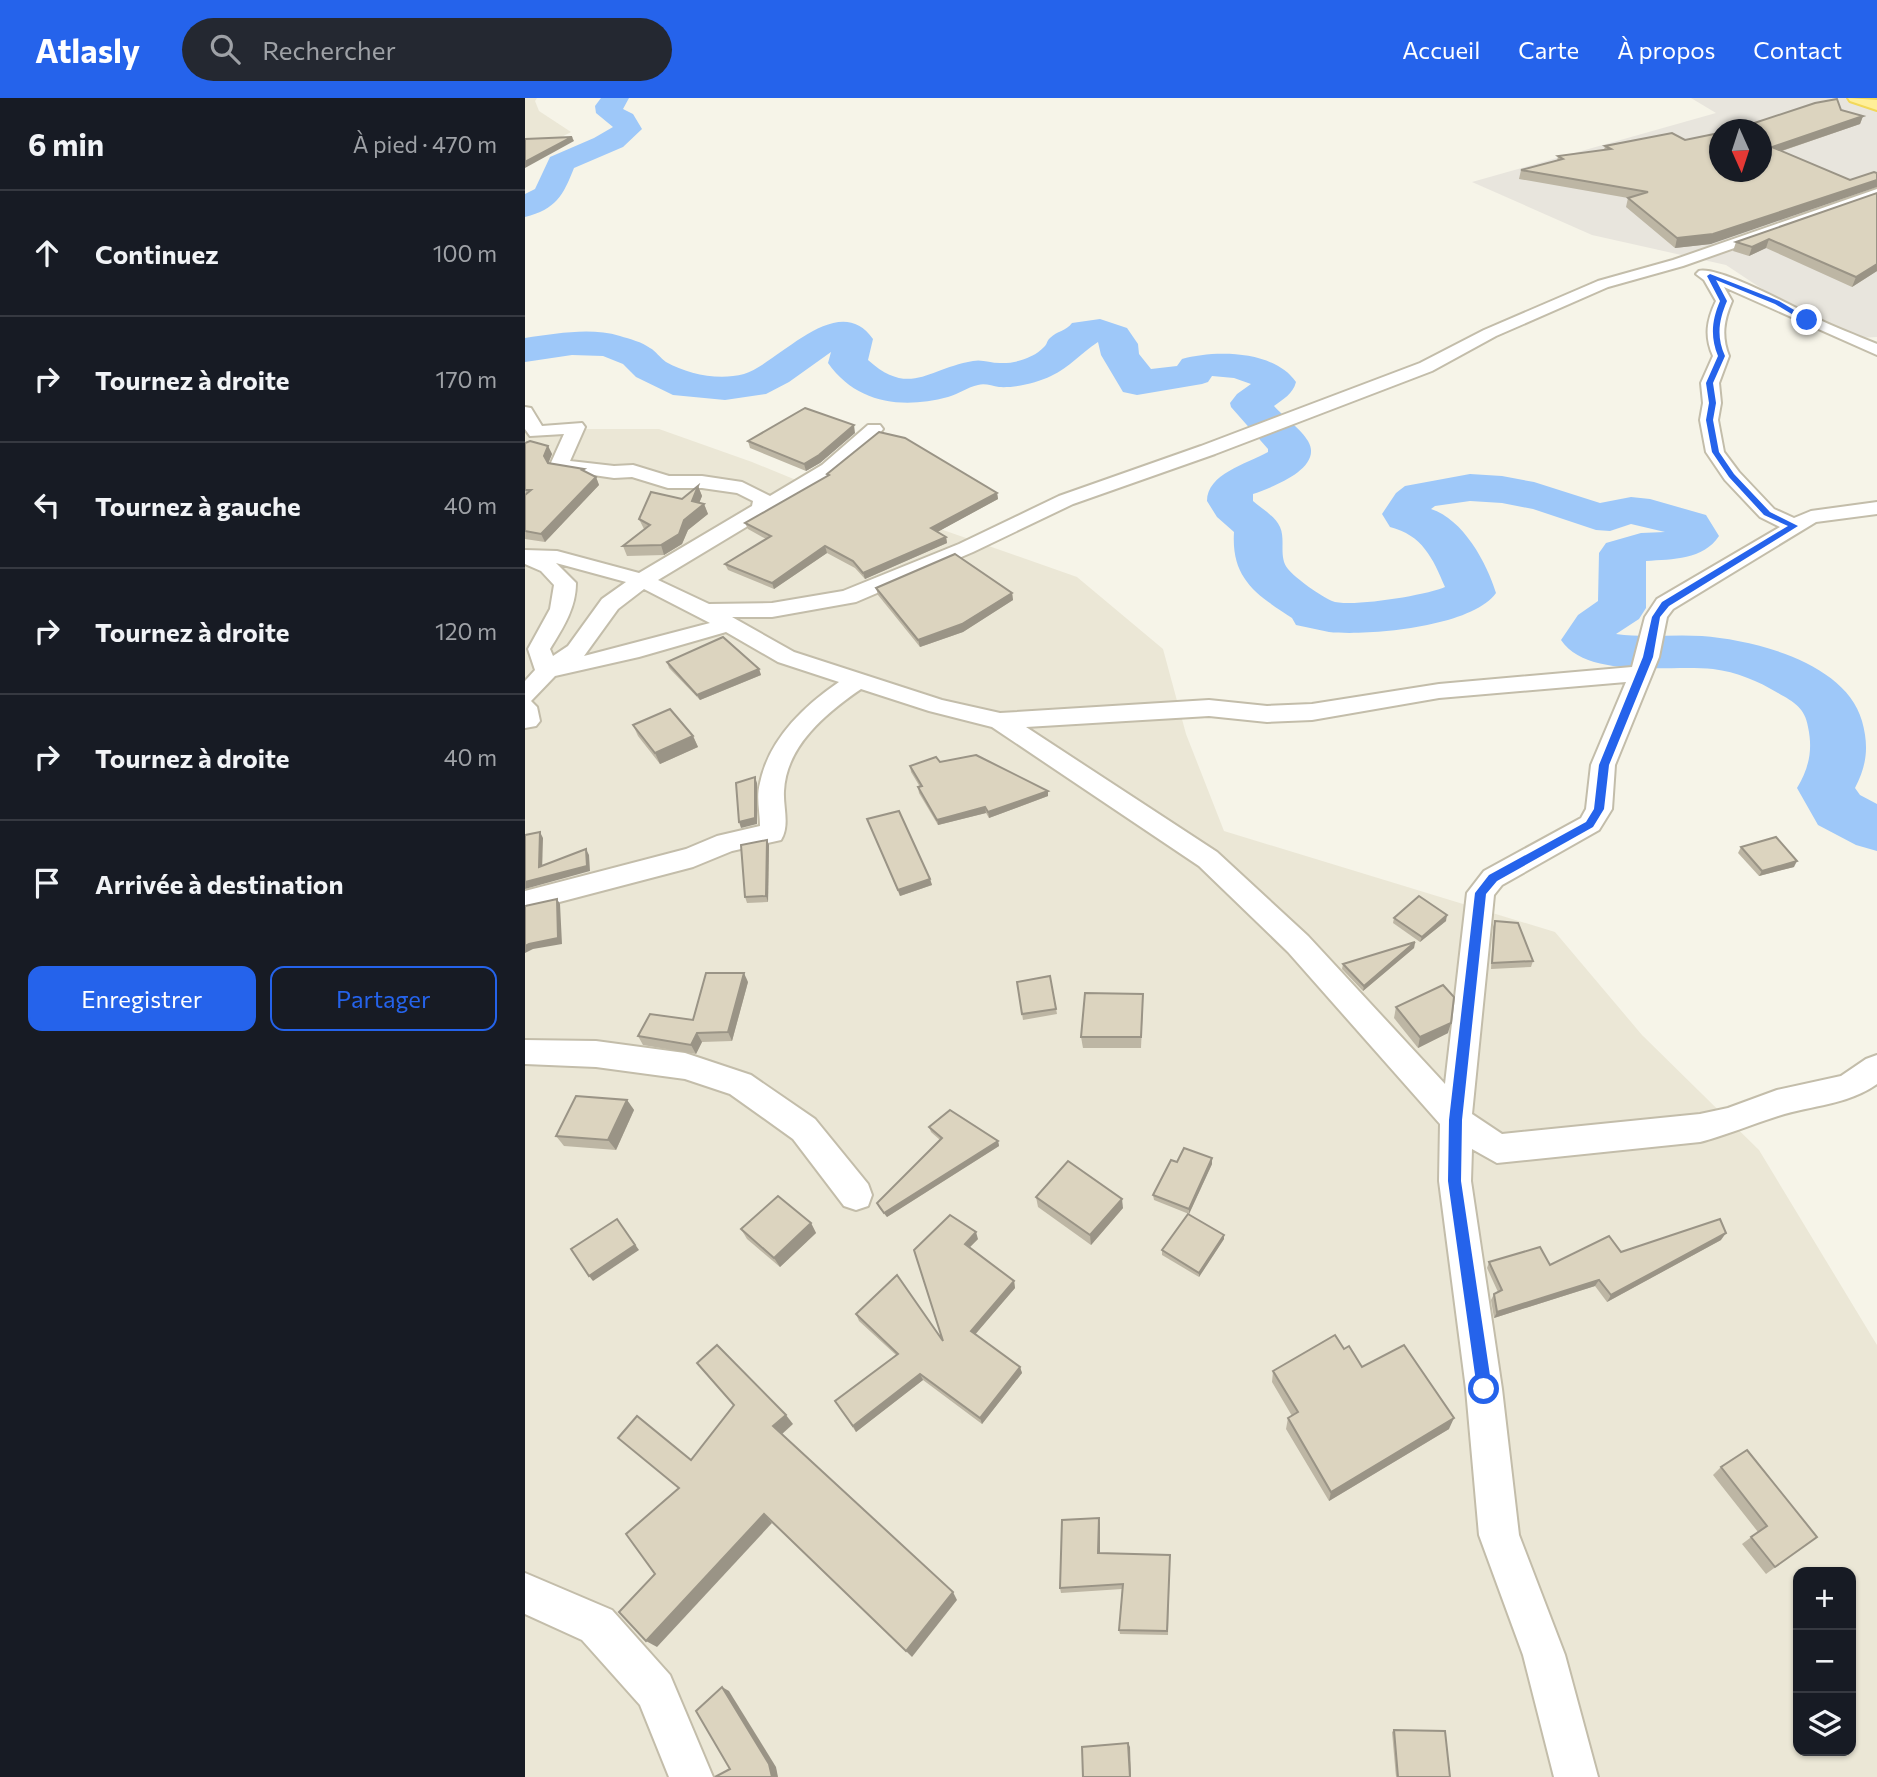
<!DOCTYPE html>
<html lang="fr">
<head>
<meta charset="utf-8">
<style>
	body { margin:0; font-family:Commissioner,sans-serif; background:#242831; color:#f1f3f6 }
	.controls { position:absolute; right:21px; bottom:21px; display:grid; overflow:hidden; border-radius:14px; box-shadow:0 2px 5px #0004 }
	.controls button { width:63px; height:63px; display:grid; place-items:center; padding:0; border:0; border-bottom:2px solid #363941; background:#171b24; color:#f1f3f6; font:35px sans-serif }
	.compass { position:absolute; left:1184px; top:21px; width:63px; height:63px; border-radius:50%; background:#171b24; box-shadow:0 2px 5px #0004; rotate:177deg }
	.stop { position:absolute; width:21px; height:21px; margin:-16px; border:5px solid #2563eb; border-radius:50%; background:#fff }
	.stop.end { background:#2563eb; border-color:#fff; box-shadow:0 2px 7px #0008 }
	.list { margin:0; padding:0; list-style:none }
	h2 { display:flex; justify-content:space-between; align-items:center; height:91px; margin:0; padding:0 28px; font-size:30px }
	h2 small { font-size:23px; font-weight:400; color:#9ea1a6 }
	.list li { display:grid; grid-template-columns:46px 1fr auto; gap:21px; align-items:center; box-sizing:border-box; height:126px; padding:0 28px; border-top:2px solid #363941 }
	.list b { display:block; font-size:26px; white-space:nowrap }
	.list em { font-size:23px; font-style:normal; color:#9ea1a6 }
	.actions { display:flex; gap:14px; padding:21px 28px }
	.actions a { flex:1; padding:16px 0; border:2px solid #2563eb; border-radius:14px; text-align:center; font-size:24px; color:#2563eb }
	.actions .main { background:#2563eb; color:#fff }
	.icon { flex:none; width:38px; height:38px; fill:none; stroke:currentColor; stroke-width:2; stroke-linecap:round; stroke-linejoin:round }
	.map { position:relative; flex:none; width:1352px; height:1679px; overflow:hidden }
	header { display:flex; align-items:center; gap:42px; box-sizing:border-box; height:98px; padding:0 35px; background:#2563eb; color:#fff }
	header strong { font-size:33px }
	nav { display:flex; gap:38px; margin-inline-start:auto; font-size:24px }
	.search { width:490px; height:63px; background:#242831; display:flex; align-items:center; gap:18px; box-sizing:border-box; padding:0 24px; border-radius:38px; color:#9ea1a6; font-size:26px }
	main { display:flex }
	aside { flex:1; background:#171b24 }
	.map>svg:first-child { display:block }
	.residential { fill:#ebe7d6; fill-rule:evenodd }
	.industrial { fill:#e8e5dd; fill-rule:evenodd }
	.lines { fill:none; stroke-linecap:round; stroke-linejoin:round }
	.river { fill:#9ec8f9; fill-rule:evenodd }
	.street-casing { stroke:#c3bdaa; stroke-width:4 }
	.primary-casing { stroke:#f2d85a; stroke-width:4 }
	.street { fill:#fff; fill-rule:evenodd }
	.primary { fill:#ffef98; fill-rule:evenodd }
	.wall { fill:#bdb6a4 }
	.shaded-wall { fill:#9a9486 }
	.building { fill:#dcd4bf; stroke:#9a9486; stroke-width:2 }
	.route { fill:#2563eb }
</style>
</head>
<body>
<header>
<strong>Atlasly</strong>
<div class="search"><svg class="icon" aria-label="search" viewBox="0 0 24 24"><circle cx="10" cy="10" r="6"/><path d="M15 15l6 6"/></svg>Rechercher</div>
<nav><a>Accueil</a><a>Carte</a><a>À propos</a><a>Contact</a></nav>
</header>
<main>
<aside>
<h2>6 min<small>À pied · 470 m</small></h2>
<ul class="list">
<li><svg class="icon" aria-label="ahead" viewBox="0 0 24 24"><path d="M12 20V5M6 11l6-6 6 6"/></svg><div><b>Continuez</b></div><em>100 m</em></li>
<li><svg class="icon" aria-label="right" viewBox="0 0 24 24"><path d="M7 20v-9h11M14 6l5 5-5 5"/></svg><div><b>Tournez à droite</b></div><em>170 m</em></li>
<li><svg class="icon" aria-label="left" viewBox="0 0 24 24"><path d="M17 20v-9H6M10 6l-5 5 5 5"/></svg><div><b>Tournez à gauche</b></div><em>40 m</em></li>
<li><svg class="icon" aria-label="right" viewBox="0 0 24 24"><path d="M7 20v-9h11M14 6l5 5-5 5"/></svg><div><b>Tournez à droite</b></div><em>120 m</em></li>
<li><svg class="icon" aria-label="right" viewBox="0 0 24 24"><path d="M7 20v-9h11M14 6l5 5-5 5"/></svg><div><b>Tournez à droite</b></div><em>40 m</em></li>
<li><svg class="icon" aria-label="arrive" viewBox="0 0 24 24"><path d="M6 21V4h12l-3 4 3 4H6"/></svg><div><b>Arrivée à destination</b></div></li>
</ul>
<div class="actions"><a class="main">Enregistrer</a><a>Partager</a></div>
</aside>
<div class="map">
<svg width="1352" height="1679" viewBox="0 0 1352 1679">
	<rect width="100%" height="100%" fill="#f6f4e8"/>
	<!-- residential -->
	<g class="residential">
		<polygon points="0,0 12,0 10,3 14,13 46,34 10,53 0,63"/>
		<path d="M0,331h134l93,33 100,41 54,14 171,60 86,72 23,85 38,97 331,101 87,103 117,115 118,195v432h-1352zM1273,1474h53v179h-53z"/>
	</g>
	<!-- industrial -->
	<path class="industrial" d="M1166,0h186v239l-39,2 -112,-74 -134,-30 -120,-53 244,-69zM1195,32h42v42h-42z"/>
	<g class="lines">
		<!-- river -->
		<g class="river">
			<path d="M76,0h28l-6,11 10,5 9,15 -19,18 -49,21c-11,28 -18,41 -49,49v-23l10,-5 15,-32 44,-19 19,-11 -17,-14 -1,-7z"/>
			<path d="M575,221l27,9 11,16 1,10 12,15 26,-3 5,-7c33,-9 92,-9 114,23 -3,12 -13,17 -22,24 9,10 28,24 34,35 16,27 -35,46 -55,53v7c9,8 22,15 27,26 6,13 -2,30 8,42 7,9 34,28 44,32 17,7 96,-6 113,-14 -12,-29 -23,-52 -55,-60l-8,-13 14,-21 9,-7 65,-12 32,2 32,6 66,21 31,-6 19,2 56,16 13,21c-16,24 -46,23 -73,25v47l-7,11 -23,15c29,4 57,0 86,2 53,4 144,27 160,85 7,25 5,44 -7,67l5,7 17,9v47l-21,-6 -38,-20 -21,-37c12,-20 16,-38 11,-61 -3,-19 -14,-25 -30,-34 -20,-12 -41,-21 -65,-24 -42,-5 -125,11 -152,-29l17,-25 20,-14 1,-48 7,-10 35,-10 24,-1 -34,-8 -21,7 -14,-1 -63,-21 -31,-6 -32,-2 -35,5 -4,3c32,10 56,54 65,84 -24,34 -128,43 -167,39 -11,-2 -22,-5 -33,-7l-4,-7c-35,-23 -61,-39 -58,-86l-17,-15 -10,-16c0,-27 39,-37 61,-49v-3l-37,-42 -1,-4 7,-9 14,-10 -17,-6 -22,-2 -4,6 -6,2 -65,11 -14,-3 -22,-37 -3,-13c-17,11 -28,25 -47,34 -14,7 -36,12 -52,11 -7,-1 -14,-4 -21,-2 -10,2 -20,9 -30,12 -45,12 -91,7 -120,-34l3,-11 -42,30 -23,12 -41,6 -52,-5 -37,-18 -13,-13 -20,-8 -31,-1 -47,7v-24c31,-4 64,-11 95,-2 10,3 22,6 30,12 6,3 10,10 16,14 22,12 52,19 78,12 35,-11 94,-85 129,-35l-5,21c42,38 61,8 105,1 9,-2 17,2 27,2 14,1 34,-5 44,-16 4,-4 2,-5 6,-9 7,-7 16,-7 22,-15z"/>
		</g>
		<!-- street casing -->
		<g class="street-casing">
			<g id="street">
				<path d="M1352,91v9l-194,68 -75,21 -112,49 -64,35 -217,83 -142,50 -100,48 -117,50 -84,15h-40l62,35 148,48 58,13 209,-13 58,6 45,-2 127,-20 193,-17 13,-50 12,-18 123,-72 -20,-10 -35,-37 -19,-28 -6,-32 3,-17 -2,-20 12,-27c-9,-20 -6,-36 3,-55l-12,-21 -8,-6 3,-3c19,-5 93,35 113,45 21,11 44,19 65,28v11l-153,-68 8,14c-8,19 -11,35 -3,55l-10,27 2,20 -3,17 6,32 15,20 35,37 20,9 17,-7 66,-9v12l-61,8 -143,87 -6,8 -8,40 -44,108 -3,44 -13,21 -97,55 -8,10 -22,219 30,20 198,-20 28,-6 49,-18 64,-14 25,-17 11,-4v29c-30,21 -64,21 -99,32 -26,8 -51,19 -78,26l-203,21 -25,-14 -1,32 31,208 17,146 46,120 33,122h-44l-31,-122 -44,-120 -13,-146 -27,-208 1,-57 -152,-172 -89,-86 -207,-139 -63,-16 -68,-22c-35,24 -75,57 -77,102 -1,16 6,34 -3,49l-49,11 -39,16 -168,44v-20l161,-42 31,-13 43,-10c0,-14 -4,-29 0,-43 9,-44 44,-77 79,-101l-61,-20 -52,-30 -87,25 -84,19 -24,25 6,6 3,14 -4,5 -11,2v-47l10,-11 -7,-21 22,-40 4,-24 -13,-14 -16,-7v-14l32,1 82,22 113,-67 1,-5 -16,-8 -35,-5h-34l-36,-11 -18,1 -62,-9 -2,-4 14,-31 -34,2 -5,-7v-22l6,1 11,18 40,-3 3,4 -15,34 44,5 19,-1 36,11h33l40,6 28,14 52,-31 46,-40h12l3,4 -3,4 -44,40 -178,107 51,24 63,-1 71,-12 116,-47 100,-48 142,-50 219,-83 64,-33 114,-49 75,-21zM31,465l70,19 -24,17 -34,47 -15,10 -3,-7c13,-21 26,-41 26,-66zM119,491l66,34 -126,33 34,-47zM1101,584l-35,83 -5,44 -5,9 -97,53 -17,22 -22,191 -137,-148 -91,-84 -191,-125 183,-11 58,6 45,-2 127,-22z"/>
				<polygon points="0,942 71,943 160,955 226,977 290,1021 343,1086 347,1097 343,1108 331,1112 319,1108 268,1041 205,996 160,981 71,969 0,966"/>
				<polygon points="0,1475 87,1512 145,1577 188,1679 144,1679 115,1607 57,1542 0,1516"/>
			</g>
		</g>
		<!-- primary casing -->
		<g class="primary-casing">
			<polygon id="primary" points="1323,0 1352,2 1352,12 1325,3"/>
		</g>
		<!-- street -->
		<use href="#street" class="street"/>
		<!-- primary -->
		<use href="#primary" class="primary"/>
	</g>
	<!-- wall -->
	<g class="wall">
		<polygon points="1316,12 1338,18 1335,26 1257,53 1186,146 1150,150 1101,109 1103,100 994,81 996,72 1032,63 1033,58 1079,52 1080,48 1160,42 1236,32"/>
		<polygon points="1352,95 1352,173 1327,189 1241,150 1224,158 1208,153 1211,144"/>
		<polygon points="330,335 295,365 281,373 225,350 223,343"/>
		<polygon points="0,345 23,348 27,356 23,365 61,374 71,379 74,387 20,444 0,441"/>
		<polygon points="302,376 472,395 473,401 412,434 421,439 422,445 340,481 330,470 302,455 249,491 203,472 200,466 241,441 223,431 220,425 303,378"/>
		<polygon points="173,388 177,398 174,405 179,406 183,416 163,432 157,446 139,457 102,458 98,448 119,431 114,421 157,401"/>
		<polygon points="351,490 487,495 488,502 438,534 395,549 353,497"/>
		<polygon points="142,564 234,571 236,577 175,602 144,570"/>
		<polygon points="108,627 168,638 173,649 135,666 113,638"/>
		<polygon points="415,664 523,693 523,698 464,720 461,715 413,727 394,695 393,689 395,689 386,674 385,668"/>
		<polygon points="342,721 405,781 407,787 375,798"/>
		<polygon points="242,742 244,747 243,804 222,805 220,799"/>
		<polygon points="1216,749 1269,769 1234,778 1213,755"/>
		<polygon points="869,820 921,823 895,844 868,825"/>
		<polygon points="970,823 1008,863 1006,869 966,871 968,829"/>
		<polygon points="890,844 889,850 838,893 817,871 818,866"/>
		<polygon points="525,878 532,916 498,922 492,884"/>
		<polygon points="223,884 207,943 177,944 171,956 118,947 113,938 168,922"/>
		<polygon points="618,907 616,950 558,950 556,939"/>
		<polygon points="871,909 923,935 893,950 869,920"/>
		<polygon points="102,1002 109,1012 91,1052 39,1048 31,1038"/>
		<polygon points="404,1029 473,1043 474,1048 362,1119 354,1110 352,1105 415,1042 406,1034"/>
		<polygon points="652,1064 687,1066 664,1116 629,1102 628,1097"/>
		<polygon points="511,1099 598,1110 566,1147 513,1109"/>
		<polygon points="286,1125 291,1135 255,1169 222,1141 216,1131"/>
		<polygon points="453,1141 445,1149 489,1183 490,1190 450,1236 495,1269 497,1275 457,1326 398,1282 331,1334 310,1303 371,1257 334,1223 331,1216 418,1243 389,1152"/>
		<polygon points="699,1141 674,1179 637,1157 637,1152"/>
		<polygon points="1196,1142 1082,1204 1070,1188 969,1220 966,1202 969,1196 973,1194 962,1170 964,1164 1025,1167 1096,1154"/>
		<polygon points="819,1251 837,1269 924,1331 804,1403 761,1331 763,1320 767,1318 747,1284 748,1273"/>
		<polygon points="1196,1369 1292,1439 1241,1476 1217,1446 1233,1434 1188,1377"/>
		<polygon points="575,1425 575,1455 645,1457 643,1537 595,1536 594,1532 597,1491 536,1495 535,1490"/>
		<polygon points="869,1632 925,1679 871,1679 867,1634"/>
	</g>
	<!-- shaded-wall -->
	<g class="shaded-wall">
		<polygon points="1338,18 1335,26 1244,57 1247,49"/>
		<polygon points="47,39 49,43 0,70 0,64"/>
		<polygon points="1352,82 1352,89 1186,146 1150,150 1152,140"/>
		<polygon points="1244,141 1241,150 1224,158 1227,149"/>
		<polygon points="1352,166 1352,173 1327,189 1331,179"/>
		<polygon points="329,327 330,335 295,365 281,373 279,366"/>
		<polygon points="23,348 27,356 23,366 19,358"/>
		<polygon points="71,379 74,387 20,444 16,436"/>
		<polygon points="173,388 177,398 171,413 167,403"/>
		<polygon points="472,395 473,401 407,437 406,430"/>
		<polygon points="179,406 183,416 163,432 157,446 139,457 136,447 159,422"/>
		<polygon points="421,439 422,445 340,481 338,475"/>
		<polygon points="300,448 302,455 249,491 247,485"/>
		<polygon points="487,495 488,502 438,534 395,549 393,542"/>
		<polygon points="234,571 236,577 175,602 172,597"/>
		<polygon points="168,638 173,649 135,666 130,655"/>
		<polygon points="230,679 232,685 232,726 216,730 214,724"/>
		<polygon points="523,693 523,698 464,720 463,714"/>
		<polygon points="460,709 461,715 413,727 412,722"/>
		<polygon points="15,734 18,740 17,774 14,769"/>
		<polygon points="242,742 244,747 243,804 241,798"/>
		<polygon points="61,751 64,757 65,773 0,791 0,784"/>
		<polygon points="1272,763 1269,769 1234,778 1237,773"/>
		<polygon points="405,781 407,787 375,798 373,792"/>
		<polygon points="32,801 35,806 37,846 8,851 0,855 0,848"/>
		<polygon points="922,817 921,823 895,844 897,839"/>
		<polygon points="890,844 889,850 838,893 839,888"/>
		<polygon points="219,875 223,884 207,943 203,934"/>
		<polygon points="926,925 923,935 893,950 895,939"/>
		<polygon points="172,935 177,944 171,956 166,947"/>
		<polygon points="102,1002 109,1012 91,1052 83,1042"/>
		<polygon points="473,1043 474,1048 362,1119 359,1115"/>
		<polygon points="687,1060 687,1066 664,1116 664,1111"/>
		<polygon points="597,1101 598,1110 566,1147 565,1137"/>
		<polygon points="92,1121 114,1152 68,1183 64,1178"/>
		<polygon points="286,1125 291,1135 255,1169 249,1160"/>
		<polygon points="451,1134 453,1141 442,1152 440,1146"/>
		<polygon points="1201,1135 1196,1142 1082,1204 1086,1197"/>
		<polygon points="699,1137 699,1141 674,1179 674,1175"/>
		<polygon points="1074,1182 1070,1188 969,1220 972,1214"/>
		<polygon points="489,1183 490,1190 448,1239 446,1233"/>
		<polygon points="495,1269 497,1275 457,1326 455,1320"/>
		<polygon points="395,1276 398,1282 331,1334 328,1328"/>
		<polygon points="261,1317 268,1326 256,1337 248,1328"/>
		<polygon points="929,1320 924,1331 804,1403 806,1394"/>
		<polygon points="239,1416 247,1425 132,1549 121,1543"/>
		<polygon points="574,1420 575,1425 575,1460 573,1455"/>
		<polygon points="428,1494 432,1502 387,1559 381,1553"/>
		<polygon points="197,1589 204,1593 251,1669 253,1679 247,1679"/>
		<polygon points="603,1645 605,1649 606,1679 605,1679"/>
	</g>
	<!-- building -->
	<g class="building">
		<polygon points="1312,1 1316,12 1338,18 1247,49 1325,82 1349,74 1352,75 1352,82 1188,136 1152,140 1103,100 1123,94 996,72 1038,61 1033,58 1086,51 1080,48 1147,35 1160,42 1194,35 1194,74 1236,74 1236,32 1208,32 1290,5"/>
		<polygon points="47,39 0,64 0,41"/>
		<polygon points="1352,95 1352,166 1331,179 1244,141 1227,149 1211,144"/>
		<polygon points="280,310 329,327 294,357 279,366 223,343"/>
		<polygon points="354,334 380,340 472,395 406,430 421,439 338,475 328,463 300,448 247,485 200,466 246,438 220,425 304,377 302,376"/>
		<polygon points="5,343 23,348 19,358 23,365 59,371 57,372 71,379 16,436 0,433 0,397 6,392 0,392 0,345"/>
		<polygon points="173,388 167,403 179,406 159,422 154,436 136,447 98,448 125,427 114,421 126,394 157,401"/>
		<polygon points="430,456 487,495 437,526 393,542 351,490"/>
		<polygon points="198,539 234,571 172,597 142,564"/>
		<polygon points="145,611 168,638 130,655 108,627"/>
		<polygon points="451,657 523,693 463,714 460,709 412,722 393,689 397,688 385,668 411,659 415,664"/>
		<polygon points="230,679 230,720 214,724 211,685"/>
		<polygon points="374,713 405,781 373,792 342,721"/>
		<polygon points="15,734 14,769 61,751 62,768 0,784 0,737"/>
		<polygon points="1251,739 1272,763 1237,773 1216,749"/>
		<polygon points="242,742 241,798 220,799 216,747"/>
		<polygon points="894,798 922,817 897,839 869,820"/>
		<polygon points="32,801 33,840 4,846 0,848 0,808"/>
		<polygon points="970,823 993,825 1008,863 967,865"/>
		<polygon points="890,844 839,888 818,866"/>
		<polygon points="181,875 219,875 203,934 172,935 166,947 113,938 125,916 168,922"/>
		<polygon points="525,878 531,911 497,916 492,884"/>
		<polygon points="918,887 929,899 926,925 895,939 871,909"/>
		<polygon points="560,895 618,896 616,939 556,939"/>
		<polygon points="51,998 102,1002 83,1042 31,1038"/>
		<polygon points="425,1012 473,1043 359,1115 352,1105 417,1040 404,1029"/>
		<polygon points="659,1050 687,1060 664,1111 628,1097 646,1062 652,1064"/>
		<polygon points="543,1063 597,1101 565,1137 511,1099"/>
		<polygon points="253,1098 286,1125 249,1160 216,1131"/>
		<polygon points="663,1116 699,1137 674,1175 637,1152"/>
		<polygon points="425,1117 451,1134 440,1146 489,1183 446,1233 495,1269 455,1320 395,1276 328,1328 310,1303 373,1256 331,1216 372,1177 418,1243 389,1152"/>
		<polygon points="92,1121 110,1147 64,1178 46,1151"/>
		<polygon points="1195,1121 1201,1135 1086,1197 1074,1182 972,1214 969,1196 977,1192 964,1164 1015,1149 1025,1167 1084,1138 1096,1154"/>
		<polygon points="810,1237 819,1251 824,1248 837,1269 879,1247 929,1320 806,1394 763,1320 773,1314 748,1273"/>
		<polygon points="192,1247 261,1317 248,1328 428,1494 381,1553 239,1416 121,1543 94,1514 130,1476 101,1436 154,1390 93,1340 112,1318 166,1362 209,1307 172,1265"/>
		<polygon points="1222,1352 1292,1439 1250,1469 1226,1439 1242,1428 1196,1369"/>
		<polygon points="574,1420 573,1455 645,1457 642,1533 594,1532 598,1486 535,1490 537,1422"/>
		<polygon points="197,1589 244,1666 247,1679 190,1679 205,1671 171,1613"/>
		<polygon points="869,1632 920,1633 925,1679 873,1679"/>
		<polygon points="603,1645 605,1679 558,1679 557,1649"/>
	</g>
	<!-- route -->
	<path class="route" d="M1185,176l69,27 32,19 -6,2 -30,-18 -59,-24 11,21c-8,19 -11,35 -2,55l-12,27 3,20 -3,17 6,32 15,22 36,38 28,14 -129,80 -9,11 -7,40 -44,108 -5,44 -11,18 -96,54 -11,13 -24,226 -1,61 31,208 -2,5 -6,2 -5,-2 -2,-5 -29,-208 1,-61 26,-227 14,-18 97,-53 8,-13 5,-44 44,-108 9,-40 10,-15 126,-76 -24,-11 -35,-38 -17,-25 -6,-32 3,-17 -3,-20 12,-27c-8,-20 -6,-36 2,-55l-13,-25z"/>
</svg>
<div class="controls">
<button>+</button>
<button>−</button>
<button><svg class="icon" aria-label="layers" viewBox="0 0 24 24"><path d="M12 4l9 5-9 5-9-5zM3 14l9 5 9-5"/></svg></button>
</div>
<svg class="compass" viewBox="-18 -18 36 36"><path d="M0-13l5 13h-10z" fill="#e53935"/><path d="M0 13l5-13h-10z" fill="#9ea1a6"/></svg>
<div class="stop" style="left:959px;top:1291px"></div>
<div class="stop end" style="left:1282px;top:222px"></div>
</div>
</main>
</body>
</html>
